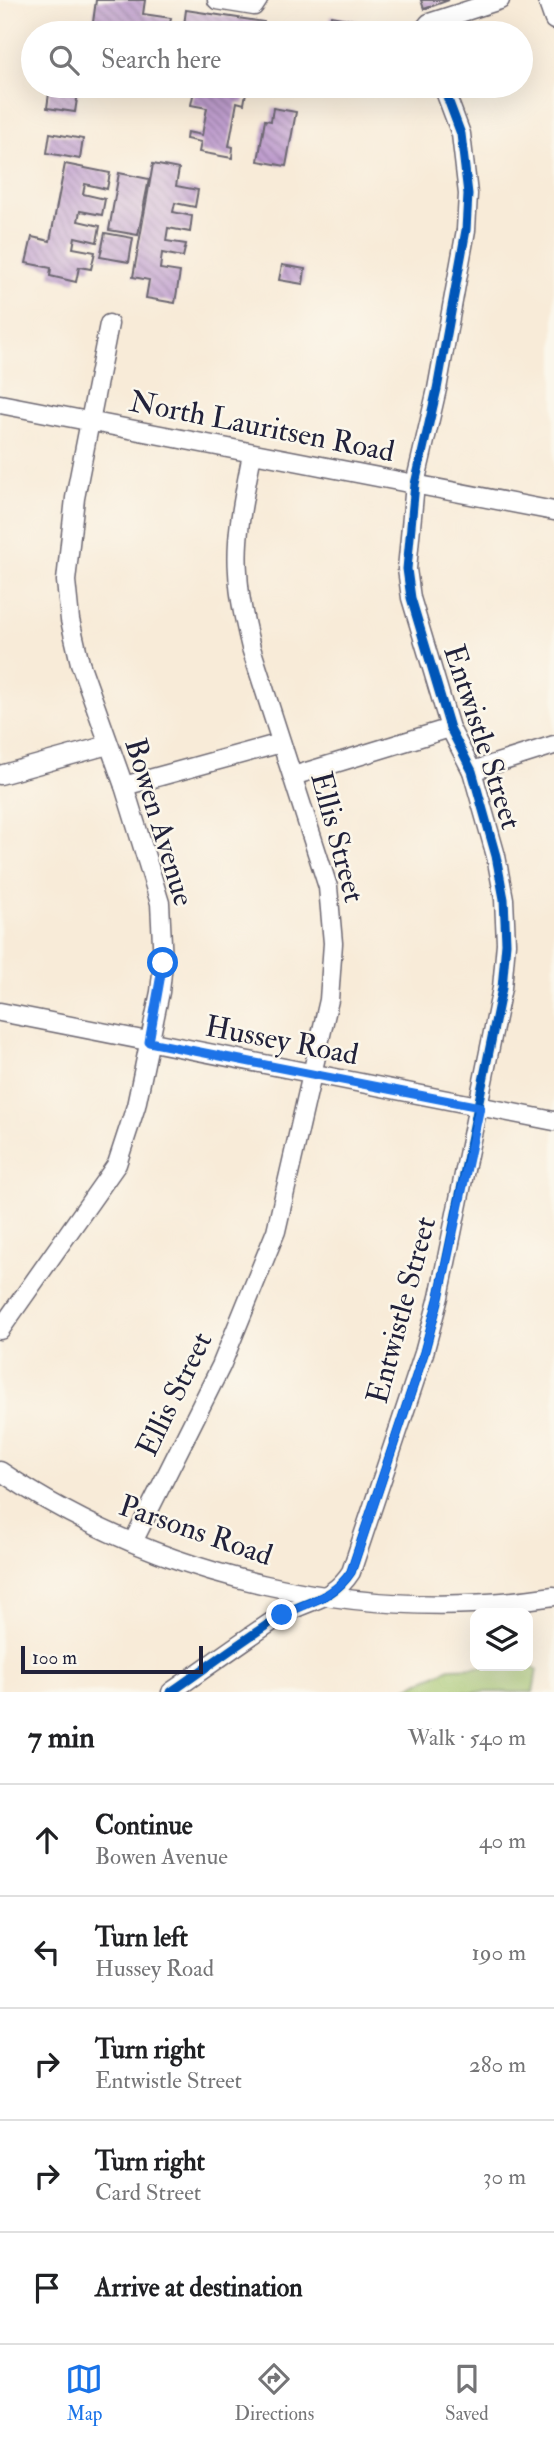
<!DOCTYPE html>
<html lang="en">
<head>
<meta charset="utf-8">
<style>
	body { margin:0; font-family:"IM FELL Double Pica",serif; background:#f2f2f2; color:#202124 }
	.controls { position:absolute; right:21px; bottom:21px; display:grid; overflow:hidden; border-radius:14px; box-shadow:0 7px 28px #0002 }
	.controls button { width:63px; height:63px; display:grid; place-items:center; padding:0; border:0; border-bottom:2px solid #e0e0e0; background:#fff; color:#202124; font:35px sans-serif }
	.scale { position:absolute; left:21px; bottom:18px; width:182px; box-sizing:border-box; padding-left:7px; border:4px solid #22223b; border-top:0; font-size:19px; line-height:24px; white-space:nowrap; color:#22223b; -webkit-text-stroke:5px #fbf7ec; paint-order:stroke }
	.stop { position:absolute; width:21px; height:21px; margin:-16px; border:5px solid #1a73e8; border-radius:50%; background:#fff }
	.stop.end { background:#1a73e8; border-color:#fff; box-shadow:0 2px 7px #0008 }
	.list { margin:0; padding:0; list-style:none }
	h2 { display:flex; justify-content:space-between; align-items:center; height:91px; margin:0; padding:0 28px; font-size:30px }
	h2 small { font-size:23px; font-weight:400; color:#757577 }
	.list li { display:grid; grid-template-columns:46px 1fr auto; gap:21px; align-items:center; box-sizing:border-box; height:112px; padding:0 28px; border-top:2px solid #e0e0e0 }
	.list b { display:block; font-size:26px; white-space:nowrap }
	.list p { margin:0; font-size:23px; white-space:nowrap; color:#757577 }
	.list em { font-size:23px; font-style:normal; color:#757577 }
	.icon { flex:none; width:38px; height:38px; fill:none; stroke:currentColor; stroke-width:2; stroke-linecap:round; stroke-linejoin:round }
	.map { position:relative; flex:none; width:554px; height:1692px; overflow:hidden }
	.search { position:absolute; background:#fff; box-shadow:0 7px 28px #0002; left:21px; right:21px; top:21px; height:77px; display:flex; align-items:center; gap:18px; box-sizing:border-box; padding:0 24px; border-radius:38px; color:#757577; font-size:26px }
	.sheet { height:651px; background:#fff }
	nav { display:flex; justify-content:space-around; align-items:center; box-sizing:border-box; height:98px; border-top:2px solid #e0e0e0; background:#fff; font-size:19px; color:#757577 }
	nav a { display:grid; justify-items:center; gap:4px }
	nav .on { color:#1a73e8 }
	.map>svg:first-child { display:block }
	.grass { fill:#a0c26b; stroke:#617253; stroke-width:2 }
	.building { fill:url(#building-back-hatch) }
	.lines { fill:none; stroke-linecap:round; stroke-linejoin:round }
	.minor-casing { stroke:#6d6872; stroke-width:21 }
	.minor { stroke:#fff; stroke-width:18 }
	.cycleway-casing { stroke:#fbf7ec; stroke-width:13 }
	.cycleway { stroke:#0057b8; stroke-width:9 }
	.route { stroke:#1a73e8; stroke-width:9 }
	.labels { text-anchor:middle; stroke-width:5; stroke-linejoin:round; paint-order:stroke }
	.street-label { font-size:30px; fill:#22223b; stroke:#fbf7ec }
</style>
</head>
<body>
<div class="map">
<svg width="554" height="1692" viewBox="0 0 554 1692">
	<defs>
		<pattern id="building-back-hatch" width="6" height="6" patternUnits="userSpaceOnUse" patternTransform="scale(1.75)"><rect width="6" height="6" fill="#bf9ece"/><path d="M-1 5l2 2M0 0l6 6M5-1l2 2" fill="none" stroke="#9b80a8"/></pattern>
	</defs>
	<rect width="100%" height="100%" fill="#fbf7ec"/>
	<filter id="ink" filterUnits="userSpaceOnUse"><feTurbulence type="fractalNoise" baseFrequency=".0143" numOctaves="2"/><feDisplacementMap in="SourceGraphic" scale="14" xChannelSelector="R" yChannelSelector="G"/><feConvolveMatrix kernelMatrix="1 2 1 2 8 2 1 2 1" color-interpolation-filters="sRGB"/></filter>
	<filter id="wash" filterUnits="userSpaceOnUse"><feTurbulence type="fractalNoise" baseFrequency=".00686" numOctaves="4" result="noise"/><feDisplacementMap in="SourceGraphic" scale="28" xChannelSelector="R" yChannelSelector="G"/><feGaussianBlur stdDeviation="1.57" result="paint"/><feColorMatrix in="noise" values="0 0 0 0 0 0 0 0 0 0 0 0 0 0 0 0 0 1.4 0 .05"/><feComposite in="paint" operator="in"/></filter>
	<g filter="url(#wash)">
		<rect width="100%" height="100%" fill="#f8ebd8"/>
		<!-- grass -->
		<polygon class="grass" points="513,1666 537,1669 533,1692 398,1692 450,1668"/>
		<g id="blocks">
			<!-- building -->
			<g class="building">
				<polygon points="96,0 145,0 143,14 171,18 168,33 96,33 92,30"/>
				<polygon points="421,0 449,0 424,9"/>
				<polygon points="186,10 264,22 263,33 183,33"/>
				<polygon points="331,16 358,21 356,33 328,33"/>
				<polygon points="50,86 79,86 75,112 47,108"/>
				<polygon points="195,86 247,87 244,104 237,102 229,146 233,147 232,158 199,152 201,142 186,139 187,132 202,135 207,108 191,105"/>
				<polygon points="273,108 296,112 286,166 258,161 265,120 271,121"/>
				<polygon points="50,133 83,139 80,159 47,153"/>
				<polygon points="65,164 110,173 107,189 85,184 83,194 105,199 102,215 80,211 78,221 100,226 97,242 75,237 73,248 95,252 91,269 79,267 76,282 50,276 51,268 26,263 32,237 50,241"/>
				<polygon points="153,164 179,169 176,186 198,190 195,207 175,203 173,212 192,216 190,232 168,228 166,241 186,244 183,257 162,253 160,269 180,272 175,303 146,298 149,280 133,277"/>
				<polygon points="119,173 149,179 138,235 109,230"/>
				<polygon points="105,233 133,238 129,262 100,257"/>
				<polygon points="282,265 305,269 303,284 279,280"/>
			</g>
		</g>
	</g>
	<g filter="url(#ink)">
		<use href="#blocks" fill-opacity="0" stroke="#6d6872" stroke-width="2"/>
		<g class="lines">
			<!-- minor casing -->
			<g class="minor-casing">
				<g id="minor">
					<polyline points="217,0 254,6 258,0"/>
					<polyline points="547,0 554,20"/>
					<polyline points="421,33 429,23 500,0"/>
					<polyline points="0,404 554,511"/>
					<polyline points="472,771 554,745"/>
					<polyline points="0,775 108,745"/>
					<polyline points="293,776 450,728"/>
					<polyline points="124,786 281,743"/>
					<polyline points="0,1012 554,1121"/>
					<polyline points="0,1330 117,1164 136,1106 160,992 163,963 160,903 124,786 80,663 70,620 66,581 75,498 109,324"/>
					<path d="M0,1471c160,108 363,154 554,125"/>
					<path d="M133,1542l88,-176 55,-135 53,-231 4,-57 -5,-56 -77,-239c-6,-25 -12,-50 -13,-76 -3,-39 7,-80 14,-118"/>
					<path d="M171,1692c36,-25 71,-51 108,-75 28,-19 52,-14 72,-45l73,-219 15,-56 63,-309 4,-45 -2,-44 -8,-43 -24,-85 -22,-43 -39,-130 -4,-29 8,-85 22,-95 29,-159 2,-36 -7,-60 -18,-48"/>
				</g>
			</g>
			<!-- minor -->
			<use href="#minor" class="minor"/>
			<!-- cycleway casing -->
			<g class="cycleway-casing">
				<path id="cycleway" d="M171,1692c36,-25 71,-51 108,-75 28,-19 52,-14 72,-45l73,-219 15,-56 63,-309 4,-45 -2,-44 -8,-43 -24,-85 -22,-43 -39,-130 -4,-29 8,-85 22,-95 29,-159 2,-36 -7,-60 -18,-48"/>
			</g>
			<!-- cycleway -->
			<use href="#cycleway" class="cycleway"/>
		</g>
	</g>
	<g class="lines" filter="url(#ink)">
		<!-- route -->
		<path class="route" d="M163,963l-14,79 331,65 -41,190 -15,56 -73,219c-17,25 -42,30 -69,43"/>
	</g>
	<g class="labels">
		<!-- street labels -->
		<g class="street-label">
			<text transform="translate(262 426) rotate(11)" y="10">North Lauritsen Road</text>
			<text transform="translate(483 737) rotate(72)" y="10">Entwistle Street</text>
			<text transform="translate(160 822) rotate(73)" y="10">Bowen Avenue</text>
			<text transform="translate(338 837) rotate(75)" y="10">Ellis Street</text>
			<text transform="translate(282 1040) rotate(11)" y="10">Hussey Road</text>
			<text transform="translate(401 1310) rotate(-75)" y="10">Entwistle Street</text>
			<text transform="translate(174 1394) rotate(-64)" y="10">Ellis Street</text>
			<text transform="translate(196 1530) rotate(19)" y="10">Parsons Road</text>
		</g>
	</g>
</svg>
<div class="controls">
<button><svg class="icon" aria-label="layers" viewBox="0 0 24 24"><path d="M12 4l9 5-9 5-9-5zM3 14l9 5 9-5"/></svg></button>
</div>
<div class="scale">100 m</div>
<div class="stop" style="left:163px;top:963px"></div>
<div class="stop end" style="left:282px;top:1615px"></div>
<div class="search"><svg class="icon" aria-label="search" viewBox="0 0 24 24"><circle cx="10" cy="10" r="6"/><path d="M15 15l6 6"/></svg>Search here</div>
</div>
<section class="sheet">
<h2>7 min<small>Walk · 540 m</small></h2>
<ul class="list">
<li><svg class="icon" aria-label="ahead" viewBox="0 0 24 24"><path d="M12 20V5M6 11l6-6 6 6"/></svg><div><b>Continue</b><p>Bowen Avenue</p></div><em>40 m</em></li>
<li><svg class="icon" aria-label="left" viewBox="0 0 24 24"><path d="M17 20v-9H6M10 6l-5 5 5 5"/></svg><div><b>Turn left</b><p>Hussey Road</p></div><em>190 m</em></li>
<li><svg class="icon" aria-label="right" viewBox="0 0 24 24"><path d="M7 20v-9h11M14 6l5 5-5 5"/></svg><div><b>Turn right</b><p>Entwistle Street</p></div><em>280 m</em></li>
<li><svg class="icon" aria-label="right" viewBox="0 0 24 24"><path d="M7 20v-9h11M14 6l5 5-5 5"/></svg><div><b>Turn right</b><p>Card Street</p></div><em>30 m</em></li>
<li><svg class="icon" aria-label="arrive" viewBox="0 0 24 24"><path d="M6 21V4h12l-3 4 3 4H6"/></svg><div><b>Arrive at destination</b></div></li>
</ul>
</section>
<nav>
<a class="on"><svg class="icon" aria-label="map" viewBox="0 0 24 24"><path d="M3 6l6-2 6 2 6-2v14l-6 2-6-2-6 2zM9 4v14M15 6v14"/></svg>Map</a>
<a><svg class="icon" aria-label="directions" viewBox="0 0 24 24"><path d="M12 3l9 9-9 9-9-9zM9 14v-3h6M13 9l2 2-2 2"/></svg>Directions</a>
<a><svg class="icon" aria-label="saved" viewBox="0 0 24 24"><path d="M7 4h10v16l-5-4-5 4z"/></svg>Saved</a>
</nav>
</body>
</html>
